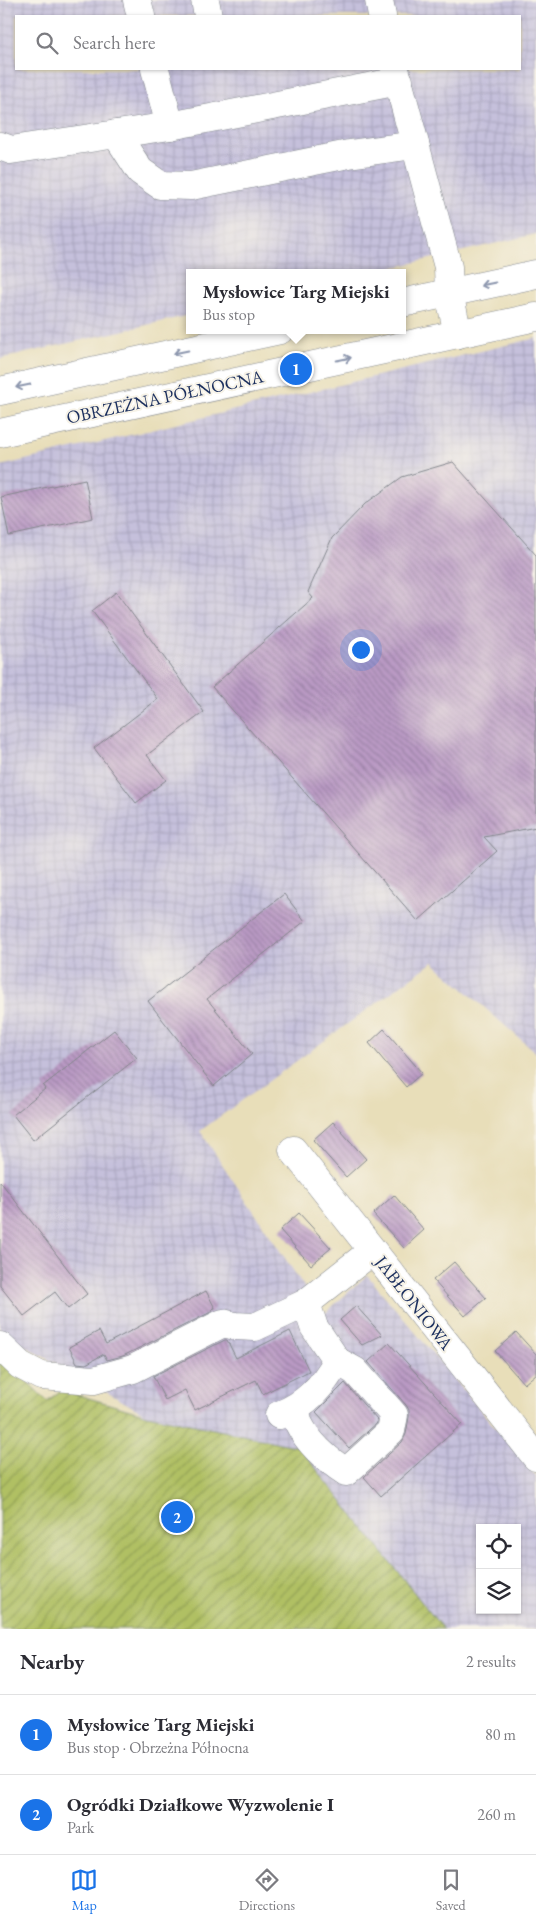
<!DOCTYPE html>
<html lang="en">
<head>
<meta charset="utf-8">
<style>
	body { margin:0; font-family:"EB Garamond",serif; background:#f2f2f3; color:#2b2b33 }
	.controls { position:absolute; right:15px; bottom:15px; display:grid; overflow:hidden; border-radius:0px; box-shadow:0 1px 4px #0004 }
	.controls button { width:45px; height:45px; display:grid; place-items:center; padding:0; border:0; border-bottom:1px solid #e1e1e2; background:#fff; color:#2b2b33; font:25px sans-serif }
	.you { position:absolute; left:360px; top:649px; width:18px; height:18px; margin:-12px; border:4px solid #fff; border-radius:50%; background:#1a73e8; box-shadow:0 0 0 8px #1a73e833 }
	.badge { display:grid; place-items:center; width:32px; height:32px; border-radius:50%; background:#1a73e8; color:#fff; font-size:16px; font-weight:700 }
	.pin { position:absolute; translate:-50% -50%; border:2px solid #fff; box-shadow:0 1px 5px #0006 }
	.popup { position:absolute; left:186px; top:269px; width:220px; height:65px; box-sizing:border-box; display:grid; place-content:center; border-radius:0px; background:#fff; filter:drop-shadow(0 1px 4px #0005); font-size:16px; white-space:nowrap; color:#7c7c81 }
	.popup b { font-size:19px; color:#2b2b33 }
	.popup::after { content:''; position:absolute; left:50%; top:100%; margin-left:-10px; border:10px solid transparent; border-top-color:#fff }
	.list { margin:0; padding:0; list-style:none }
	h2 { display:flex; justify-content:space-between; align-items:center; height:65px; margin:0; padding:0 20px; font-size:21px }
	h2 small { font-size:16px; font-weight:400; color:#7c7c81 }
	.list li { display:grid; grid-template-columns:32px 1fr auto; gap:15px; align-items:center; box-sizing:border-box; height:80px; padding:0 20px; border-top:1px solid #e1e1e2 }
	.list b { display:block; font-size:19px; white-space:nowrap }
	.list p { margin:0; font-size:16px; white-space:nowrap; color:#7c7c81 }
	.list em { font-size:16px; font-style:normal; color:#7c7c81 }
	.icon { flex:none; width:28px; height:28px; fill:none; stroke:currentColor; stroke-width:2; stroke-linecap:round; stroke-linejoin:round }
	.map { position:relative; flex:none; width:536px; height:1629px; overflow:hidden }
	.search { position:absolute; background:#fff; box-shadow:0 1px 4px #0004; left:15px; right:15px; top:15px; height:55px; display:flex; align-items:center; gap:12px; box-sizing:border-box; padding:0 18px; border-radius:0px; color:#7c7c81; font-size:19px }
	.sheet { height:225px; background:#fff }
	nav { display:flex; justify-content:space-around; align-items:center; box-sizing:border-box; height:70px; border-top:1px solid #e1e1e2; background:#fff; font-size:14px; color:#7c7c81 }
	nav a { display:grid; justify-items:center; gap:2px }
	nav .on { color:#1a73e8 }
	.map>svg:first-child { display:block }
	.industrial { fill:url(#industrial-grid); fill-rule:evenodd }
	.garden { fill:url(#garden-furrows); stroke:#667860 }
	.building { fill:url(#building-back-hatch) }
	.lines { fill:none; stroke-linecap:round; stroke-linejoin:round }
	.minor-casing { stroke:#82868c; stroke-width:29 }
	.minor { stroke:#fff; stroke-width:28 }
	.oneway { stroke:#8d97ae }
	.labels { text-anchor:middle; stroke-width:4; stroke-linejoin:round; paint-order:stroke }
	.street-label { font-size:18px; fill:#1b2f5e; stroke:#f7f3e8 }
</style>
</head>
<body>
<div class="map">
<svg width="536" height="1629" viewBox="0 0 536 1629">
	<defs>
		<pattern id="industrial-grid" width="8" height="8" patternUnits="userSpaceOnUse" patternTransform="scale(1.25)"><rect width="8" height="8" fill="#c5c0db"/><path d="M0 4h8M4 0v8" fill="none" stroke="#a9a5be"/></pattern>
		<pattern id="garden-furrows" width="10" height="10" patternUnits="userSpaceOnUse" patternTransform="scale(1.25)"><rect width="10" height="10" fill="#b0c063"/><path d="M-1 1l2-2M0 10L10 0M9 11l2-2" fill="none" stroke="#8e9c55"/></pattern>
		<pattern id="building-back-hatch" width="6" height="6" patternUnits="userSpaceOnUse" patternTransform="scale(1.25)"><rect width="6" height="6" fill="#ba9ac4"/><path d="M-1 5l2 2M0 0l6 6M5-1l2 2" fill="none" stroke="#967ea2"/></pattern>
	</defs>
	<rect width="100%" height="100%" fill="#f7f3e8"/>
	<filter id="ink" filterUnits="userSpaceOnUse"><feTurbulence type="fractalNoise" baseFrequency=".02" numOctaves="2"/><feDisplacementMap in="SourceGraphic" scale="10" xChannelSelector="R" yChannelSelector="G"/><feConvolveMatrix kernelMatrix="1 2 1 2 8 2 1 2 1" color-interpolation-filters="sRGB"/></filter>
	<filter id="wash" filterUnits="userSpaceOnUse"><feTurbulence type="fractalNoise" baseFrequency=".0096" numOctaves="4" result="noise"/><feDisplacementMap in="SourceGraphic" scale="20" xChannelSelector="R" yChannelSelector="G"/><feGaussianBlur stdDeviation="1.12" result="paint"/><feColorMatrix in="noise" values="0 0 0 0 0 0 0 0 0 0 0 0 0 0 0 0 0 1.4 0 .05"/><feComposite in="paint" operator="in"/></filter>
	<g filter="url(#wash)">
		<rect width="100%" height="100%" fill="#e8deb9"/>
		<!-- industrial -->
		<g class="industrial">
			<path d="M0,0h536v234l-166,39h-180v42l-190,44zM16,16h504v53h-504z"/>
			<path d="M536,338v715l-103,-91 -233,169 123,184 44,-40 169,201v153h-93l-144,-182 -152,-32 -142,-80 -5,-6v-863zM480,1528h37v82h-37z"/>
		</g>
		<!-- garden -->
		<polygon class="garden" points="0,1355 47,1401 61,1390 147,1415 299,1447 443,1629 0,1629"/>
		<g id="blocks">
			<!-- building -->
			<g class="building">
				<polygon points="453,462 536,555 536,827 484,837 497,851 418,921 212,687 313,598 308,592 332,538 365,504 402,477"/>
				<polygon points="85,479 93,518 9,536 1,497"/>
				<polygon points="116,592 204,712 147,755 166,780 136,803 94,748 158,699 92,611"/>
				<polygon points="284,894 305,921 207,999 252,1054 214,1086 148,1001"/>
				<polygon points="384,1029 422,1073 406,1087 369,1043"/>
				<polygon points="114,1030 137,1058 33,1140 13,1115 45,1089 43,1086"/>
				<polygon points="333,1122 366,1159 346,1177 313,1140"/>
				<polygon points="0,1181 87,1294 68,1309 55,1292 24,1316 0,1286"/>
				<polygon points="394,1195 424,1230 404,1248 373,1214"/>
				<polygon points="299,1213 331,1248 311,1265 280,1230"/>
				<polygon points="454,1262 486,1298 465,1316 433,1280"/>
				<polygon points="206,1291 215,1308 212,1309 213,1311 123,1356 107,1360 104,1354 86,1364 77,1363 69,1347 99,1331 106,1344"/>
				<polygon points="356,1306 382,1335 362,1345 340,1320"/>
				<polygon points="290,1331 309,1371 263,1394 256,1380 195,1410 185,1390 165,1400 153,1376 225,1340 227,1340 236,1358"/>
				<polygon points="516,1332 536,1354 536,1374 524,1384 495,1351"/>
				<polygon points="389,1343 462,1424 381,1496 364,1477 402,1442 406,1434 409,1417 409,1410 406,1405 368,1362"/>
				<polygon points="345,1383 377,1420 377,1423 349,1448 316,1412"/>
			</g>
		</g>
	</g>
	<g filter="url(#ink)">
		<use href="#blocks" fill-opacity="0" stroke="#82868c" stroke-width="1"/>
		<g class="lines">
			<!-- minor casing -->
			<g class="minor-casing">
				<g id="minor">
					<polyline points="137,0 141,16"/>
					<polyline points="205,0 208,16"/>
					<polyline points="379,0 382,16"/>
					<polyline points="155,69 170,126"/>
					<polyline points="395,69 448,267 449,293 458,334"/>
					<polyline points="116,134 140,171 160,185 191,186 349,154 415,145"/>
					<polyline points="0,146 11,150 170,126 399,81"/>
					<polyline points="402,303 536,274"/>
					<polyline points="0,391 280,330"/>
					<polyline points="0,433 536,317"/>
					<polyline points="293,1150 536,1457"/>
					<polyline points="0,1346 20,1365 41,1376 94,1380 133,1369 223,1323 235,1326 255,1327 306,1303 372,1251"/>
					<path d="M296,1409c1,5 1,11 3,15 10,20 30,37 47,48l45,-41 3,-16 -39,-44 -18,-10"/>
					<path d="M279,1415c27,-10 44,-29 58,-54l-23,-34 -8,-24"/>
				</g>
			</g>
			<!-- minor -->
			<use href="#minor" class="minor"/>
		</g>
		<!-- one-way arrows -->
		<defs><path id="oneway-shaft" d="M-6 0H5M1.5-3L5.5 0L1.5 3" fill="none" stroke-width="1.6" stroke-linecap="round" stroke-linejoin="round" transform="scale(1.25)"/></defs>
		<g class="oneway">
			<use href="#oneway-shaft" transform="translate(488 284) rotate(168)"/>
			<use href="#oneway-shaft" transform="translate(181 352) rotate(168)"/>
			<use href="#oneway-shaft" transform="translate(344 359) rotate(-12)"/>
			<use href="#oneway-shaft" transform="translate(23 386) rotate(168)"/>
		</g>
	</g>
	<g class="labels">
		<!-- street labels -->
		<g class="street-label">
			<text transform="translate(165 397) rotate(-12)" y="6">OBRZEŻNA PÓŁNOCNA</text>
			<text transform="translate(414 1303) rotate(52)" y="6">JABŁONIOWA</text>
		</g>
	</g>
</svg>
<div class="controls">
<button><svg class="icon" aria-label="locate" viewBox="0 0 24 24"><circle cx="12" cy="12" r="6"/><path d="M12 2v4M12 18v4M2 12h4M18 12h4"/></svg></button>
<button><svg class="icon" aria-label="layers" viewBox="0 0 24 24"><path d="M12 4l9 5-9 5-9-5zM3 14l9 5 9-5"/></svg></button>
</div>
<div class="you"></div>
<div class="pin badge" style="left:296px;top:369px">1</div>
<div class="popup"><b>Mysłowice Targ Miejski</b>Bus stop</div>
<div class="pin badge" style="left:177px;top:1517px">2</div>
<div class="search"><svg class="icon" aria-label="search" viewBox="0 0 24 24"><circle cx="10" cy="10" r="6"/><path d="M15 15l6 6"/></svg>Search here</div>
</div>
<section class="sheet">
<h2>Nearby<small>2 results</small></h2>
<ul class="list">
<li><span class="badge">1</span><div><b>Mysłowice Targ Miejski</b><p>Bus stop · Obrzeżna Północna</p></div><em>80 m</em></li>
<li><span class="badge">2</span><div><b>Ogródki Działkowe Wyzwolenie I</b><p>Park</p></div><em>260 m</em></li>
</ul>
</section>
<nav>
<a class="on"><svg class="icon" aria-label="map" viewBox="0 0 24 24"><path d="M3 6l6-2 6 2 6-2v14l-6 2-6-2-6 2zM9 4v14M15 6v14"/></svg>Map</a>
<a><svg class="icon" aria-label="directions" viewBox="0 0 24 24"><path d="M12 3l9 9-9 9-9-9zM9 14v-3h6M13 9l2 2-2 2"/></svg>Directions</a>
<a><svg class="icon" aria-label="saved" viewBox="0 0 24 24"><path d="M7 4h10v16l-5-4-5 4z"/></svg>Saved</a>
</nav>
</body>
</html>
